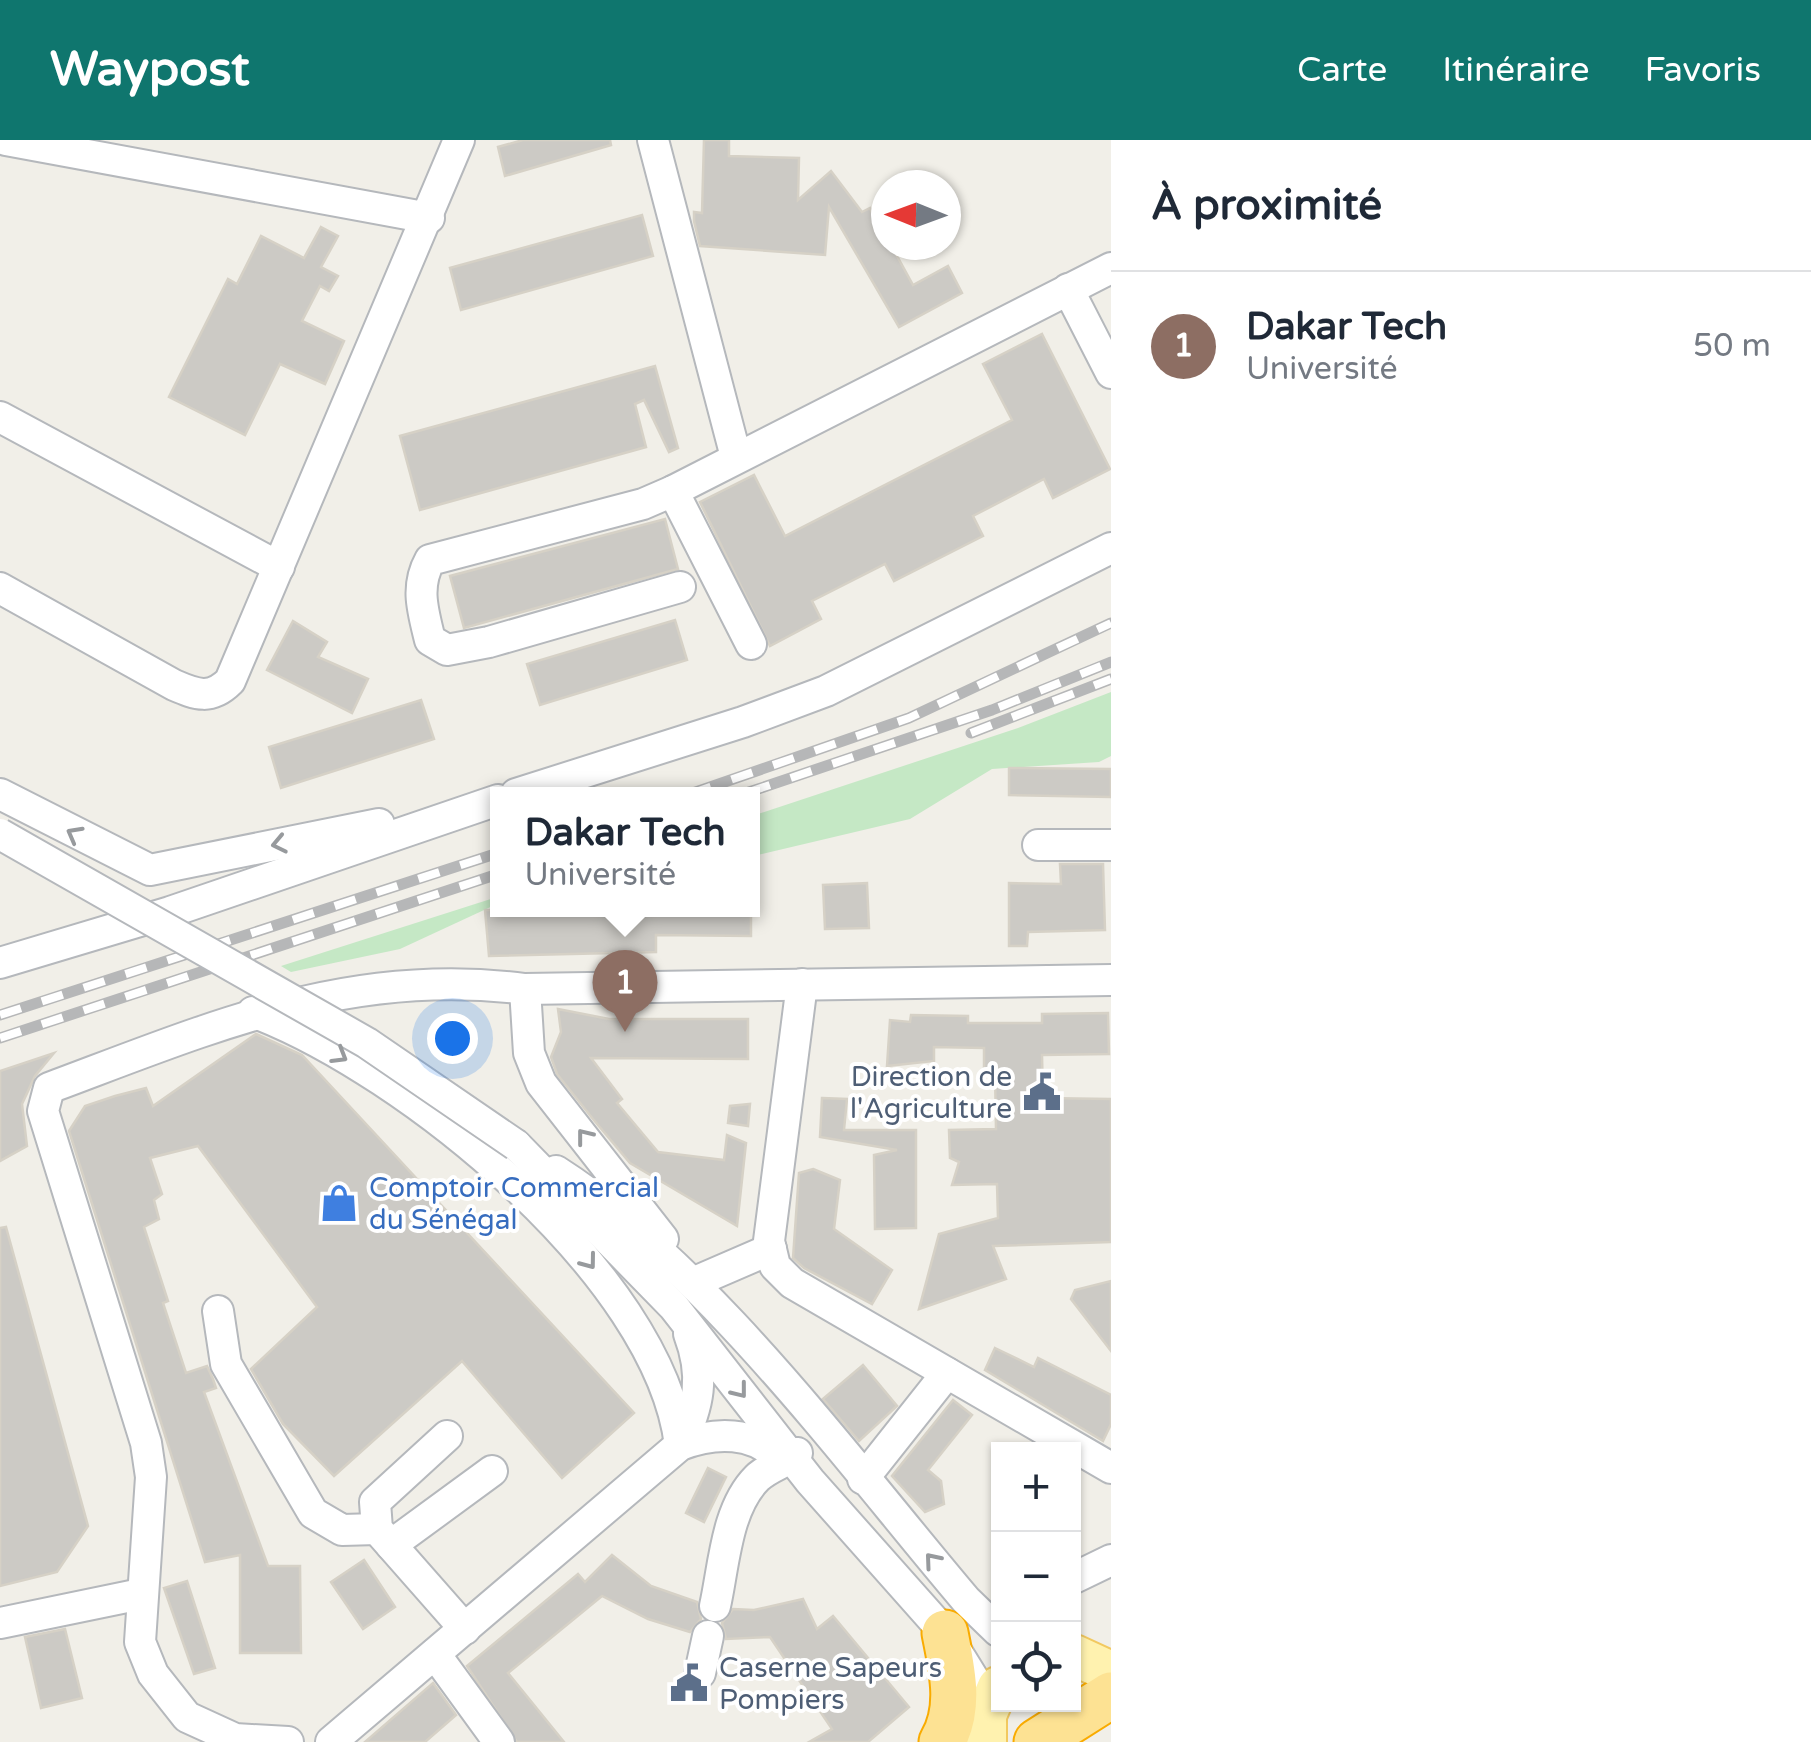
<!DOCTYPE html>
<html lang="fr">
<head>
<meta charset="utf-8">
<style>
	body { margin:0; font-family:"Varela Round",sans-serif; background:#f6f6f7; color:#1f2937 }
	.controls { position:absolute; right:30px; bottom:30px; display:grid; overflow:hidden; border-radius:0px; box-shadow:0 2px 8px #0004 }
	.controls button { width:90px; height:90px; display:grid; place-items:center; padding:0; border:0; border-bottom:2px solid #e0e1e3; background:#fff; color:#1f2937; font:50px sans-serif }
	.compass { position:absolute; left:871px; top:30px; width:90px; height:90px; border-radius:50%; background:#fff; box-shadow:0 2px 8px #0004; rotate:271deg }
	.you { position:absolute; left:452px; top:898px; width:35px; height:35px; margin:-25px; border:8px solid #fff; border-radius:50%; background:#1a73e8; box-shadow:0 0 0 15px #1a73e833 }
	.badge { display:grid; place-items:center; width:65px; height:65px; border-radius:50%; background:#0f766e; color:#fff; font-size:32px; font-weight:700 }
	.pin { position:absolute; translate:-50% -82px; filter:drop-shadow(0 2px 5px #0008) }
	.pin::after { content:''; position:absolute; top:52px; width:35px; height:30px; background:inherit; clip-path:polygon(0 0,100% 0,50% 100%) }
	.popup { position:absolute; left:490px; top:647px; width:270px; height:130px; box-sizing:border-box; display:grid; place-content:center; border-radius:0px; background:#fff; filter:drop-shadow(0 2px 8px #0005); font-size:32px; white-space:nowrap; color:#747a83 }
	.popup b { font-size:38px; color:#1f2937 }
	.popup::after { content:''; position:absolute; left:50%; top:100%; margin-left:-20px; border:20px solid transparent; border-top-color:#fff }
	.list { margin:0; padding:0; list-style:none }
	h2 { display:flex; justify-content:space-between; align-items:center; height:130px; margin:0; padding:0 40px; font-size:42px }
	h2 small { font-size:32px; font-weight:400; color:#747a83 }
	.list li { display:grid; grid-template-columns:65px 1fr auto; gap:30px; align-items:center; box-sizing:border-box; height:150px; padding:0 40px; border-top:2px solid #e0e1e3 }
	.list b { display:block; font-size:38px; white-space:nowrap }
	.list p { margin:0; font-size:32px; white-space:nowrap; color:#747a83 }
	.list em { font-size:32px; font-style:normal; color:#747a83 }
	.icon { flex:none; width:55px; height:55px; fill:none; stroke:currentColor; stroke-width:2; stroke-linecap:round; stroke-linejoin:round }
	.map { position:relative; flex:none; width:1111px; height:1602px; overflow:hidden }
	header { display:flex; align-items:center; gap:60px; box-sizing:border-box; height:140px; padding:0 50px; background:#0f766e; color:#fff }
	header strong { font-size:48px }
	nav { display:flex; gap:55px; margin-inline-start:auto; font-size:35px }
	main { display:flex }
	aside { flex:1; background:#fff }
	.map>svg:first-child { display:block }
	.green { fill:#c5e8c5 }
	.building { fill:#cccac5; stroke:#d6d1c6; stroke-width:2.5 }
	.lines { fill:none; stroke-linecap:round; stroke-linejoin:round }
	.minor-casing { stroke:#b5b8bc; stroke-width:34 }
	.major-casing { stroke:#f2c960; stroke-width:44 }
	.highway-casing { stroke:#f9ab00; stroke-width:49 }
	.minor { stroke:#fff; stroke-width:30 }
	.major { stroke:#fff2af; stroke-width:40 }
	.highway { stroke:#fde293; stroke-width:45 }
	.rail-casing { stroke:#b6b7b8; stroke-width:11 }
	.rail { stroke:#fff; stroke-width:8; stroke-dasharray:22; stroke-linecap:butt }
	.minor-bridge-casing { stroke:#b5b8bc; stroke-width:34; stroke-linecap:butt }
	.minor-bridge { stroke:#fff; stroke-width:30 }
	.oneway { stroke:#979a9d }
	.labels { text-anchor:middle; stroke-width:8; stroke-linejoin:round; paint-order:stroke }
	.service-label { font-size:28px; fill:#4e5e75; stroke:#fff; text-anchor:end }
	.shop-label { font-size:28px; fill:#366cbe; stroke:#fff; text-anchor:start }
</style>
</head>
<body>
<header>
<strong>Waypost</strong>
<nav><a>Carte</a><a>Itinéraire</a><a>Favoris</a></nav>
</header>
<main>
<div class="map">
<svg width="1111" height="1602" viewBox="0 0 1111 1602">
	<rect width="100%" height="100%" fill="#f1efe8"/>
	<!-- green -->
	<g class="green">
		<polygon points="1111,552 1111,616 1099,622 992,629 910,679 753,716 752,676 1018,588"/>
		<polygon points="497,757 497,764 400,809 291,832 281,826"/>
	</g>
	<!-- building -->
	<g class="building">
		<polygon points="523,0 610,0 611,5 505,36 498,7"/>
		<polygon points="704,0 729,0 729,16 799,18 798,60 831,31 862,72 870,68 886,105 891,105 913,145 948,126 962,153 899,187 829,67 825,115 700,106 694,81 694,72 702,73"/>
		<polygon points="642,75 653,116 461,170 450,128"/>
		<polygon points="321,87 338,96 321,127 338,136 329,151 320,146 302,181 344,201 325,244 280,224 245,295 169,257 228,139 237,144 261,96 304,118"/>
		<polygon points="1042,194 1110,329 1053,358 1044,339 973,376 983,396 894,441 885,424 812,461 821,479 770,506 700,362 754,335 785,396 1012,280 983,224"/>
		<polygon points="655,226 678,308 669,312 644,260 635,264 646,307 420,370 400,296"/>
		<polygon points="665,379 678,429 464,488 450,436"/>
		<polygon points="675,480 687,520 540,565 527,524"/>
		<polygon points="293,481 327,502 318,517 368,539 352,573 267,530"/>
		<polygon points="421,560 434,599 281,648 269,607"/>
		<polygon points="1009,628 1111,629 1111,657 1009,655"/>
		<polygon points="1060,724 1103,724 1105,790 1028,792 1027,806 1009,806 1009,743 1061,744"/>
		<polygon points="867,743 869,788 825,789 823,745"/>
		<polygon points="485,770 751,770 751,796 656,795 656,812 489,816"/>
		<polygon points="558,869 609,879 748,879 748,919 591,918 622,959 617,963 658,1012 724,1020 727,995 746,1003 737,1086 630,1023 593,979 557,934 551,917 561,892"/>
		<polygon points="1108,873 1109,914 1042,915 1043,958 1111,959 1111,1102 993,1106 1006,1139 919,1169 939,1094 998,1078 997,1044 952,1045 959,1022 950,1018 949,990 996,989 995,931 984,931 984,908 934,907 934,921 887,926 890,880 910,882 911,875 968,876 968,883 1042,883 1042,874"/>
		<polygon points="256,894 302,915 634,1273 562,1338 462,1221 334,1336 283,1284 251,1229 317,1167 198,1006 150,1018 162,1054 154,1060 159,1079 144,1087 168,1161 163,1163 186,1233 207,1226 213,1239 216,1248 204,1252 268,1426 300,1426 301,1513 240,1513 240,1415 205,1422 69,991 85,966 115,956 146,948 153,966"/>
		<polygon points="54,913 35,936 22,964 27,1006 0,1021 0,931"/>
		<polygon points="822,958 847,959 844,990 916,990 916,1088 875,1089 874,1015 897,1010 820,997"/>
		<polygon points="750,964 748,986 728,983 730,966"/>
		<polygon points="813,1029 840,1040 834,1089 892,1130 872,1164 804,1128 793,1118 799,1033"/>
		<polygon points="6,1087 88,1386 57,1432 0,1446 0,1088"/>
		<polygon points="1111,1141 1111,1211 1071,1159 1075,1150"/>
		<polygon points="995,1208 1034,1227 1038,1218 1111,1255 1111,1284 1103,1301 985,1230"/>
		<polygon points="863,1225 897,1266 859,1301 823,1259"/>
		<polygon points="953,1260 972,1275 928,1330 941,1341 944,1364 925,1372 892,1336"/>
		<polygon points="708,1328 726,1337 704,1382 686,1373"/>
		<polygon points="612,1415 651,1446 697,1462 701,1479 690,1492 648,1479 602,1456 508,1533 564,1602 517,1602 467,1526 578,1434 585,1442"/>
		<polygon points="364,1420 395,1467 363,1489 331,1442"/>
		<polygon points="187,1441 215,1528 194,1534 164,1448"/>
		<polygon points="803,1459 817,1489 833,1476 909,1567 868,1602 809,1602 832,1589 770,1497 726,1499 722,1483 733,1469 754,1470"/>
		<polygon points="65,1489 82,1558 41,1568 25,1497"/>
		<polygon points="433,1543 456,1575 425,1602 365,1602"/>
	</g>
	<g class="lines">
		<!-- minor casing -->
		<g class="minor-casing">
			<g id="minor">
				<polyline points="6,0 429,78"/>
				<polyline points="653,0 736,317"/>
				<polyline points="1068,149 1111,233"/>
				<polyline points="0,277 279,427"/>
				<polyline points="673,351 751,504"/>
				<path d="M680,447l-191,55 -42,8 -17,-10c-7,-29 -15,-53 0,-80l213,-56 30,-13 438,-223"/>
				<path d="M0,448l174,97c23,10 37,15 56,-4l229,-541"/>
				<polyline points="0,654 150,730 379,684"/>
				<polyline points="516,654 743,582 826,551 1111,408"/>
				<polyline points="1038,705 1111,705"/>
				<polyline points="0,823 170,772 498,660"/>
				<polyline points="802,844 769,1101 775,1126 792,1143 1111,1328"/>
				<polyline points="525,849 529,913 541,943 663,1099"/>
				<path d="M253,872c153,58 406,262 427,433"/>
				<polyline points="516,1005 674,1167 810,1341 945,1493 979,1548 986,1575"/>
				<path d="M556,1031c152,97 292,290 410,429l32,31"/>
				<polyline points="697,1141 771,1109"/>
				<polyline points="218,1171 226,1224 313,1373 342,1390 377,1389"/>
				<polyline points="447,1296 375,1362 377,1389 465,1489"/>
				<path d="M680,1305c19,-39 25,-69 9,-111"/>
				<polyline points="863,1339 947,1233"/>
				<polyline points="391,1405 492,1331"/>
				<polyline points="1074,1438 1111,1420"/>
				<path d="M715,1466c9,-40 11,-97 42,-128 11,-11 28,-15 40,-25"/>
				<polyline points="0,1483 141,1454"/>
				<polyline points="435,1514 499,1602"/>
				<polyline points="700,1533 708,1496"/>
				<path d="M288,1602l-53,-3 -48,-22 -34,-43 -13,-32 11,-165 -5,-34 -103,-332 6,-23c161,-60 300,-122 476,-99l586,-9"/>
				<path d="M331,1602l349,-297c34,-13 75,-15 100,15"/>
			</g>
		</g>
		<!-- major casing -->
		<g class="major-casing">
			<g id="major">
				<polyline points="1074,1515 1111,1532"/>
				<polyline points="986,1602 986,1575 998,1547"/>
			</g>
		</g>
		<!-- highway casing -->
		<g class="highway-casing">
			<g id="highway">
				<path d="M942,1602c20,-34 10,-73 3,-109"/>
				<polyline points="1037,1602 1111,1555"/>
			</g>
		</g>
		<!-- minor -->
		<use href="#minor" class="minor"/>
		<!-- major -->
		<use href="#major" class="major"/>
		<!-- highway -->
		<use href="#highway" class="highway"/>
		<!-- rail casing -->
		<g class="rail-casing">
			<g id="rail">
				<polyline points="971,593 1111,539"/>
				<polyline points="749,652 992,570 1111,522"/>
				<polyline points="690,654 909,578 1111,483"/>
				<polyline points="0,875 498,713"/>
				<polyline points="0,898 498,734"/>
			</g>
		</g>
		<!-- rail -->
		<use href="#rail" class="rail"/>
		<!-- minor-bridge casing -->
		<g class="minor-bridge-casing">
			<polyline id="minor-bridge" points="0,694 367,903 516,1005"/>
		</g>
		<!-- minor-bridge -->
		<use href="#minor-bridge" class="minor-bridge"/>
	</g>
	<!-- one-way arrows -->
	<defs><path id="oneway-chevron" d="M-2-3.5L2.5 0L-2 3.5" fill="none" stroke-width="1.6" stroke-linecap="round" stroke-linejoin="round" transform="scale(2.5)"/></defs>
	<g class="oneway">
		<use href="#oneway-chevron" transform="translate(74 694) rotate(-151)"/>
		<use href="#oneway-chevron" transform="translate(279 704) rotate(168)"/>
		<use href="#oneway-chevron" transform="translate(340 916) rotate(31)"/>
		<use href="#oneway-chevron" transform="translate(584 996) rotate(-128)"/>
		<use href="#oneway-chevron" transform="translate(589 1122) rotate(53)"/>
		<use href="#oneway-chevron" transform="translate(740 1251) rotate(52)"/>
		<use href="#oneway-chevron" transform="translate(932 1420) rotate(-130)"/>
	</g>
	<!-- icons -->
	<defs>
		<g id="civic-bare" transform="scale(3)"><path d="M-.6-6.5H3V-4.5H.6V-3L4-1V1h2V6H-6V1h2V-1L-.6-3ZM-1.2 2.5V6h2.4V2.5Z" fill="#5c6f8a" stroke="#fff" stroke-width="2.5" paint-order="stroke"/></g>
		<g id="shop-bare" transform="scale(3)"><path d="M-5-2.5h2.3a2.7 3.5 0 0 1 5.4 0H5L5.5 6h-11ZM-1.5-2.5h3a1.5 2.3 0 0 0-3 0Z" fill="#3f7fe0" stroke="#fff" stroke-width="2.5" paint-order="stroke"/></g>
	</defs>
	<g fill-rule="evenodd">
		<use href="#civic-bare" x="1042" y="952"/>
		<use href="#shop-bare" x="339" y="1063"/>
		<use href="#civic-bare" x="689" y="1543"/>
	</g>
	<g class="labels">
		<!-- service labels -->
		<g class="service-label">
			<text x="1012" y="946">Direction de<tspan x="1012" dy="32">l'Agriculture</tspan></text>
			<text x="719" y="1537" text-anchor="start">Caserne Sapeurs<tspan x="719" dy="32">Pompiers</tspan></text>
		</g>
		<!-- shop labels -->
		<g class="shop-label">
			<text x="369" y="1057">Comptoir Commercial<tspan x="369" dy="32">du Sénégal</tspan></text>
		</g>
	</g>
</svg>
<div class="controls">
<button>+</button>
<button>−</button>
<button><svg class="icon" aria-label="locate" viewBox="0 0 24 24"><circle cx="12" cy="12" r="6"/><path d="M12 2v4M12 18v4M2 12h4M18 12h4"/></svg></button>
</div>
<svg class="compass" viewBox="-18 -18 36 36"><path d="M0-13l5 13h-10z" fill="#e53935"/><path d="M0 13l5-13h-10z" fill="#747a83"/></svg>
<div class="you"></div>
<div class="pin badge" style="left:625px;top:892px;background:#8d6e63">1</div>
<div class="popup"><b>Dakar Tech</b>Université</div>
</div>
<aside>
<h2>À proximité<small></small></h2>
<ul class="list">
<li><span class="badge" style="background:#8d6e63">1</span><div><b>Dakar Tech</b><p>Université</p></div><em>50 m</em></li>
</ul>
</aside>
</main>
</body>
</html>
